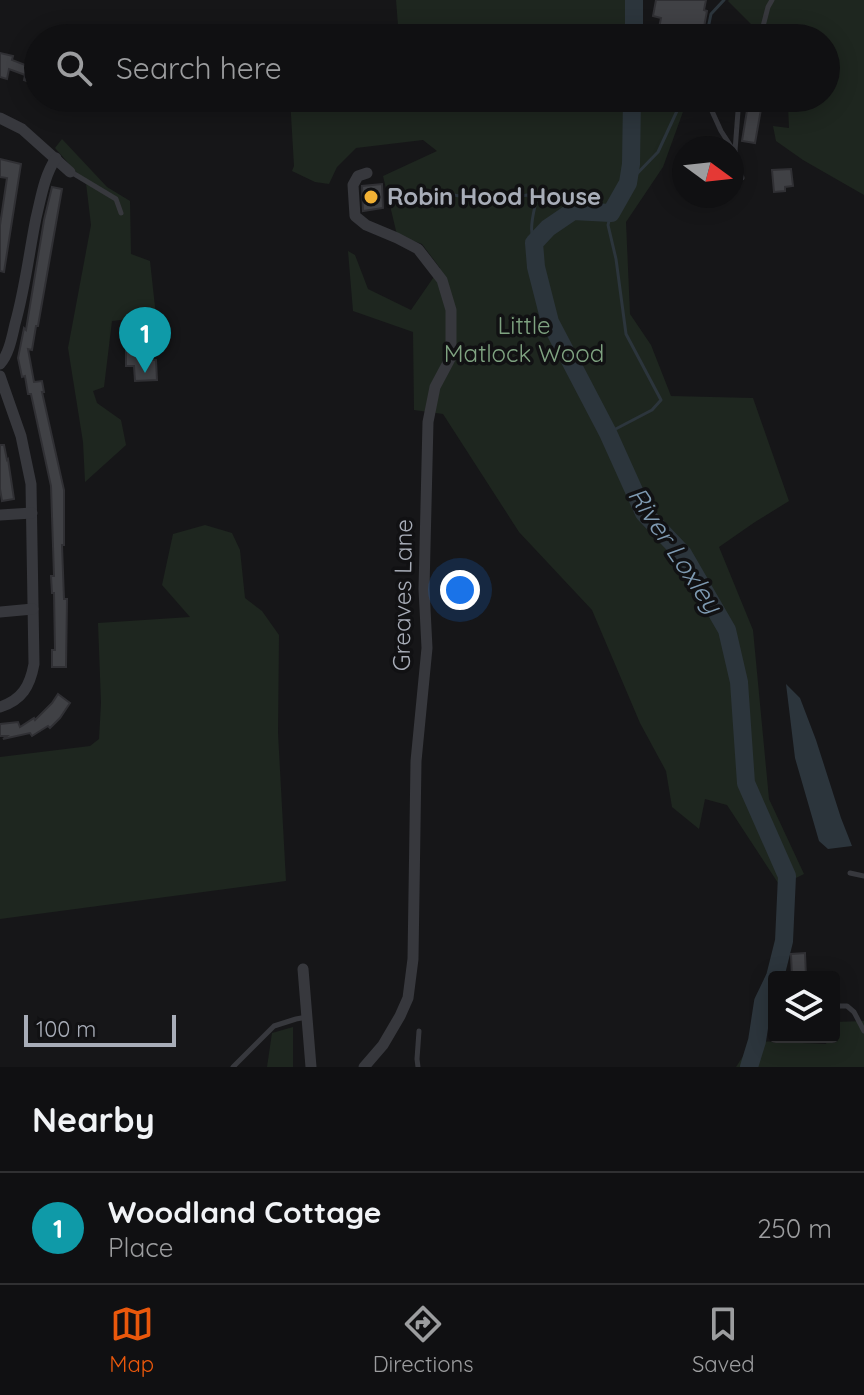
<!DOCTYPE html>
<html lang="en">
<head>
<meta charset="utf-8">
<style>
	body { margin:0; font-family:Quicksand,sans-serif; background:#19191b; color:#f1f3f6 }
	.controls { position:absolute; right:24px; bottom:24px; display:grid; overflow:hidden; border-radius:8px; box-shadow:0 4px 20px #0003 }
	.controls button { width:72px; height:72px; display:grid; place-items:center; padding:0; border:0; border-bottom:2px solid #303032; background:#101012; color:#f1f3f6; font:40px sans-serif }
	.compass { position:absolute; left:672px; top:136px; width:72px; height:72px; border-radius:50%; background:#101012; box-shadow:0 4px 20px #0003; rotate:105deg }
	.scale { position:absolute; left:24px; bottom:20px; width:152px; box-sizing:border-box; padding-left:8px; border:4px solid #a8adb8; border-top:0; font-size:22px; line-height:28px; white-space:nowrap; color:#a8adb8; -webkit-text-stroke:6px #111113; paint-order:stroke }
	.you { position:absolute; left:460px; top:590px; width:28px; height:28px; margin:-20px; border:6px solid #fff; border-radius:50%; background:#1a73e8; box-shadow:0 0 0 12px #1a73e833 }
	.badge { display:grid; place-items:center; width:52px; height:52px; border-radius:50%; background:#ea580c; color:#fff; font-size:26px; font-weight:700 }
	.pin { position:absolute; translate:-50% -66px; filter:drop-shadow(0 2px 4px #0008) }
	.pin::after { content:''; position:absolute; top:42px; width:28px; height:24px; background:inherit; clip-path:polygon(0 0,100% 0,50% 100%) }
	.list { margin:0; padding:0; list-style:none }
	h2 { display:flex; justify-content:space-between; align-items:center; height:104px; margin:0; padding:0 32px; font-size:34px }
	h2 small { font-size:26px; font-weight:400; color:#9c9d9f }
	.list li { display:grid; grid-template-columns:52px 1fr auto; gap:24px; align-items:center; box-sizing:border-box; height:112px; padding:0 32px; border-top:2px solid #303032 }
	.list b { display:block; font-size:30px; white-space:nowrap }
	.list p { margin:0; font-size:26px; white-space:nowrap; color:#9c9d9f }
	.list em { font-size:26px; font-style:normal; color:#9c9d9f }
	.icon { flex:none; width:44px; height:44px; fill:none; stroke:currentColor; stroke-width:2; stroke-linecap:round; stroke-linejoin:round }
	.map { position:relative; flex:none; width:864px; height:1067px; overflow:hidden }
	.search { position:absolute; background:#101012; box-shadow:0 4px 20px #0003; left:24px; right:24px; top:24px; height:88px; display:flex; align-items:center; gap:20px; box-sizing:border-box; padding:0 28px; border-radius:44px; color:#9c9d9f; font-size:30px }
	.sheet { height:216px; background:#101012 }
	nav { display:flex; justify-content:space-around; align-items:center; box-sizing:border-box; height:112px; border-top:2px solid #303032; background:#101012; font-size:22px; color:#9c9d9f }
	nav a { display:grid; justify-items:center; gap:4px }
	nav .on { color:#ea580c }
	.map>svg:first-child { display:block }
	.green { fill:#1e261f }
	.water { fill:#2c353c }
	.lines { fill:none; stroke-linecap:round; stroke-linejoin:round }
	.stream { stroke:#2c353c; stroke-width:3 }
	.river { stroke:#2c353c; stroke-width:18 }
	.building { fill:#404145; stroke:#303034; stroke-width:2 }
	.lane { stroke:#37383d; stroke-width:5 }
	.street { stroke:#37383d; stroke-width:11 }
	.poi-dot { fill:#f2b134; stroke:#111113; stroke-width:3 }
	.labels { text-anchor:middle; stroke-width:7; stroke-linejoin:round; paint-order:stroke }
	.poi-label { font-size:24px; font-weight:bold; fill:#a8adb8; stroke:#111113; text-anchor:start }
	.park-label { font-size:24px; fill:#7fa381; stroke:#111113 }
	.street-label { font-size:24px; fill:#a8adb8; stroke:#111113 }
	.water-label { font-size:26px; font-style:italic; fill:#7f9bb3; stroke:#111113 }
</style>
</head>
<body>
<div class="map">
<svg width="864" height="1067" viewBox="0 0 864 1067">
	<rect width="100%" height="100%" fill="#161618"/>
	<!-- green -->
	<g class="green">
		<polygon points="396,0 643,0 643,38 399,38"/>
		<polygon points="729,0 864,0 864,195 803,160 776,141 773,126 789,128 788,106 767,100 767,98 826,98 826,38 759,38 752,25 728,1"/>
		<polygon points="290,98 688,98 663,167 626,222 630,314 651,345 671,396 753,398 789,501 755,522 719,547 753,630 769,799 804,874 780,886 727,805 705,799 699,829 672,807 666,771 640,723 592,610 519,532 443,414 414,410 413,332 353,311 348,251 355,255 368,289 411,310 440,268 422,244 397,235 383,176 437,151 423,140 356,148 337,167 329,184 315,182 292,171 294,166"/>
		<polygon points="62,139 107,187 130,201 131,254 150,261 156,316 112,321 104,387 93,391 97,403 121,420 126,445 85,482 83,442 68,348 91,225 86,183 55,148"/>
		<polygon points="205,525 232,533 240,550 245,598 262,611 279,635 278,733 286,881 0,919 0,757 90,746 99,739 101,703 98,623 190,617 162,585 173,534"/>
		<polygon points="864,1021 864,1067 736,1067 753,1041 826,1044 828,1037 834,1037 834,1022"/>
		<polygon points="293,1027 293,1067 267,1067 272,1033"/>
	</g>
	<!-- water -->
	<polygon class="water" points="786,684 800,698 816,740 841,818 852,846 828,849 819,841 795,758"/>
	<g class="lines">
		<!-- stream -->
		<g class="stream">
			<polyline points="706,38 711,14 724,0"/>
			<polyline points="628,183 658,152 683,98"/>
			<path d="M431,198l17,-4 23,4 36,1 20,-4 9,7c-3,12 -7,29 -2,41"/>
			<polyline points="608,433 652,410 661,400 626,334 616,259 608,225 611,213"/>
		</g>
		<!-- river -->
		<g class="river">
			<polyline points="634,0 634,38"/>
			<polyline points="632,98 631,164 628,183 611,213 573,211 548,228 534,243 536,267 550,322 608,433 644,513 683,554 727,630 739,682 746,783 787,876 784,941 775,977"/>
			<polyline points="749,1067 757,1041 763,1002 774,979"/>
		</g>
	</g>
	<!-- building -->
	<g class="building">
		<polygon points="656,0 706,0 704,10 707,11 702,38 657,38 661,18 653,16"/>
		<polygon points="0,53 13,56 12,60 38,70 38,85 24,80 25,75 9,69 7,79 0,77"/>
		<polygon points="749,98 763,98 755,143 742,141"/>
		<polygon points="0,159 21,164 4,272 0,271 0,225 7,178 0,177"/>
		<polygon points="791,169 793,186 785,187 785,191 774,192 772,170"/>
		<polygon points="382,184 383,208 363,211 362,186"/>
		<polygon points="52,187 62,189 38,326 36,326 32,350 28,349 34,382 42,381 44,392 42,392 64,490 64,545 62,545 64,599 67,599 66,667 52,667 52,650 55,650 54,593 52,593 51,576 54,576 51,486 31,394 28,394 25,376 22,377 18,358 24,328 26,330 44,220"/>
		<polygon points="150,349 150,360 156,360 157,380 135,381 134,366 126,366 126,350"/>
		<polygon points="0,445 4,445 7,460 8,459 14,499 2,501 0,489"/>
		<polygon points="58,694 70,703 60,718 50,728 48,726 32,736 30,733 3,739 7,736 0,736 0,724 18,722 20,727 34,718 35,720 52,703"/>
		<polygon points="805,953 806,977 792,977 791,954"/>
	</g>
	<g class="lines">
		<!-- lane -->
		<g class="lane">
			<polyline points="760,38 768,7 772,0"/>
			<polyline points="706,98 721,131 732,148"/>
			<polyline points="739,98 735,151 742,178"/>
			<polyline points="71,172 116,199 121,213"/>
			<polyline points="850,873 864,876"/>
			<polyline points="834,1006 847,1006 854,1012 864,1031"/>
			<polyline points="233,1067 274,1026 296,1019 307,1017"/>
			<polyline points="418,1067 417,1059 419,1031"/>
		</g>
		<!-- street -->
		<g class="street">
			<polyline points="0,118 22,129 70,172"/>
			<path d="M0,364c9,-10 12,-27 15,-40 10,-35 14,-71 21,-106 5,-20 8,-42 20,-60"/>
			<path d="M0,376l21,60 10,48 3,180c-4,22 -12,36 -34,43"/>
			<polyline points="0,515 32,513"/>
			<polyline points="0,612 33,609"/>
			<polyline points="303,969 311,1067"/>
			<polyline points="364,1067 383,1045 400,1016 408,998 413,959 416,761 427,648 424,589 428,422 435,387 451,357 451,310 442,280 418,249 397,238 366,225 355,216 353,185 358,176 367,173"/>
		</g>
	</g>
	<!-- markers -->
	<circle class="poi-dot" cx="371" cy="197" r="8"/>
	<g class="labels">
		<!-- poi labels -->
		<g class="poi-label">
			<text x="387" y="205">Robin Hood House</text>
		</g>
		<!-- park labels -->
		<g class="park-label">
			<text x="524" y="334">Little<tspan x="524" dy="28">Matlock Wood</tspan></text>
		</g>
		<!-- street labels -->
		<g class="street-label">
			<text transform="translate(403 595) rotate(-89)" y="8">Greaves Lane</text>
		</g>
		<!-- water labels -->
		<g class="water-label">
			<text transform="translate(675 550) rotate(56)" y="9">River Loxley</text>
		</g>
	</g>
</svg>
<div class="controls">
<button><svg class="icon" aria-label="layers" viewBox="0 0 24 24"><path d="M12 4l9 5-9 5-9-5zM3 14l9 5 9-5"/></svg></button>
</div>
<svg class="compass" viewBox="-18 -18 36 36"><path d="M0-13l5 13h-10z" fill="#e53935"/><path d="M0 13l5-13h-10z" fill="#9c9d9f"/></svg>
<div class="scale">100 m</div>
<div class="you"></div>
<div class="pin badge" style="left:145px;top:373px;background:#0f9aa8">1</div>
<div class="search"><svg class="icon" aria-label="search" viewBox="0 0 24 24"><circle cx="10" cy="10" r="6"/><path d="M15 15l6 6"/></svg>Search here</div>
</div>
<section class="sheet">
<h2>Nearby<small></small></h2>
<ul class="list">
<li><span class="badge" style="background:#0f9aa8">1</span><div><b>Woodland Cottage</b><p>Place</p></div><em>250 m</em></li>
</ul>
</section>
<nav>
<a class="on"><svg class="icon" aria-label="map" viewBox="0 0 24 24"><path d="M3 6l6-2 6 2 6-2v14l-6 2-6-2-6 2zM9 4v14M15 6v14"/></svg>Map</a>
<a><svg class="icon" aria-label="directions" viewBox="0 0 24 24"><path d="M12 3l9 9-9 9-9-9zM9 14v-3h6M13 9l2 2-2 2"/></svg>Directions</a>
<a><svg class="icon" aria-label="saved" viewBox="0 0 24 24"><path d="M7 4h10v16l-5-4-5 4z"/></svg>Saved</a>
</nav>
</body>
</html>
